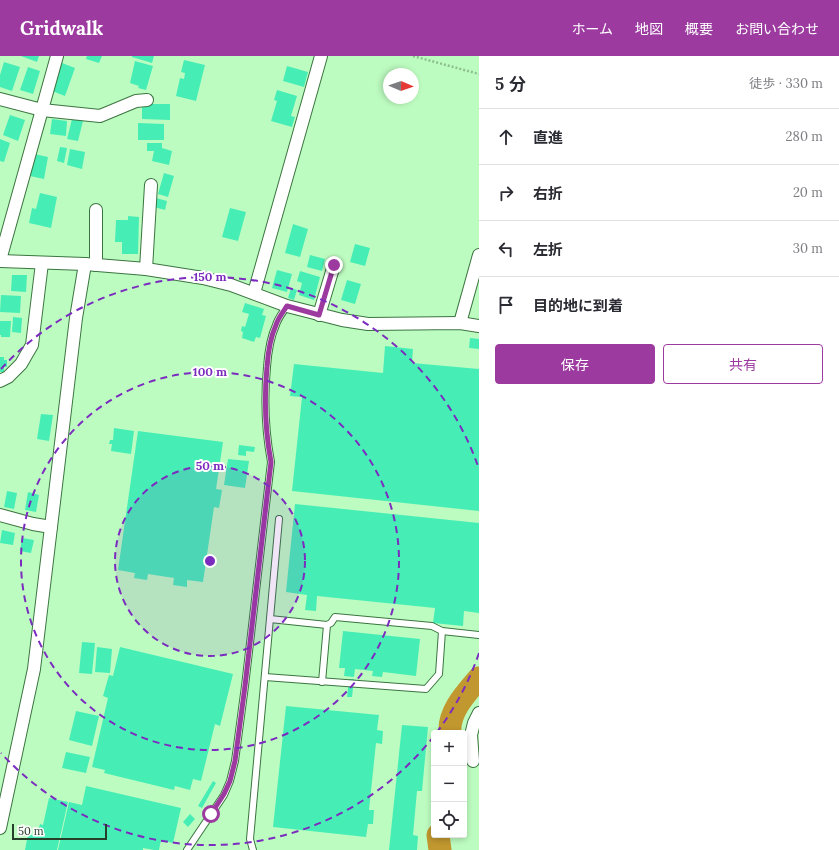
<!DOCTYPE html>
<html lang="ja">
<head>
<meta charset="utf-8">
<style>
	body { margin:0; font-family:Lora,"Noto Sans JP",serif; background:#f7f7f7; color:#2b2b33 }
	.controls { position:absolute; right:12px; bottom:12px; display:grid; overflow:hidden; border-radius:4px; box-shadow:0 2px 6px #0003 }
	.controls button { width:36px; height:36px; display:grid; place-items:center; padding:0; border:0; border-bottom:1px solid #e1e1e2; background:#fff; color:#2b2b33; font:20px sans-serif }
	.compass { position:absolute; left:383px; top:12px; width:36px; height:36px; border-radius:50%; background:#fff; box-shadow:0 2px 6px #0003; rotate:92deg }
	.scale { position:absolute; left:12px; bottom:10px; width:95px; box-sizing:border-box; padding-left:4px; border:2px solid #263f28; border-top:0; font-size:11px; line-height:14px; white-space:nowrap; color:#263f28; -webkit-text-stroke:3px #fff; paint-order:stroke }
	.stop { position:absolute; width:12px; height:12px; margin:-9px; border:3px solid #9c3aa0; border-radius:50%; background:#fff }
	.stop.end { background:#9c3aa0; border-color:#fff; box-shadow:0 1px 4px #0008 }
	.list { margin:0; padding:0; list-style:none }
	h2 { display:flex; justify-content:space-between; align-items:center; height:52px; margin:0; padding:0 16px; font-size:17px }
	h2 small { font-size:13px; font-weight:400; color:#7c7c81 }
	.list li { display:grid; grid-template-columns:26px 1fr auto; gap:12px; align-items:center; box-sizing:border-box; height:56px; padding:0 16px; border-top:1px solid #e1e1e2 }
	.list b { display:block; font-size:15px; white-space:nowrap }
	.list em { font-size:13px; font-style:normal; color:#7c7c81 }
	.actions { display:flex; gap:8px; padding:12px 16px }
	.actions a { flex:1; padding:9px 0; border:1px solid #9c3aa0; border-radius:4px; text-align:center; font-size:14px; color:#9c3aa0 }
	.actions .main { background:#9c3aa0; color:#fff }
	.icon { flex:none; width:22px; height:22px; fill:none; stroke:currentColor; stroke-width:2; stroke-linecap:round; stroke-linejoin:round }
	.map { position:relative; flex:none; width:479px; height:794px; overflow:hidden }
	header { display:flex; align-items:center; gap:24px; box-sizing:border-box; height:56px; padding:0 20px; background:#9c3aa0; color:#fff }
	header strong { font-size:19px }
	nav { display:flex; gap:22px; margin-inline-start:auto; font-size:14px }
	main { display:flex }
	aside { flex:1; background:#fff }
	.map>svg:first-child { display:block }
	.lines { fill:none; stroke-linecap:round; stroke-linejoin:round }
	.river { stroke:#c1972f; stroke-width:23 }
	.building { fill:#46eeb6 }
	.lane-casing { stroke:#3b7540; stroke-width:8 }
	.street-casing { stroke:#3b7540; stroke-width:14 }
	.path { stroke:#8dbf8f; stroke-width:2.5; stroke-dasharray:2 2; stroke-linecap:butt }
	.lane { stroke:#fff; stroke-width:6 }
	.street { stroke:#fff; stroke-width:12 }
	.route { stroke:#9c3aa0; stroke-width:5 }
	.ring { fill:none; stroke:#7b2cbf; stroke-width:2; stroke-dasharray:7 5 }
	.centre { fill:#7b2cbf; stroke:#fff; stroke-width:2 }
	.ring-label { font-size:12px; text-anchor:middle; font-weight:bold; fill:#7b2cbf; stroke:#fff; stroke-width:4; stroke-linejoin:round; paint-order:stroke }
</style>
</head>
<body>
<header>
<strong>Gridwalk</strong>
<nav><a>ホーム</a><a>地図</a><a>概要</a><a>お問い合わせ</a></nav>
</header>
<main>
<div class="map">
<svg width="479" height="794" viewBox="0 0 479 794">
	<rect width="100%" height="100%" fill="#bdfcc0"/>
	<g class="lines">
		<!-- river -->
		<g class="river">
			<path d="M450,677c-2,-21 16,-40 29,-55"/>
			<polyline points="438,779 440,794"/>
		</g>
	</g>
	<!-- building -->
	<g class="building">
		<polygon points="21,0 39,0 37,6"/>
		<polygon points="87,0 102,0 99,7 86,3"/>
		<polygon points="132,0 154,0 152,7 132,1"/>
		<polygon points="184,4 205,9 196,45 176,40 180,22 184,23 185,17 181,16"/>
		<polygon points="135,5 153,10 146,34 138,32 139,30 130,27"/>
		<polygon points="4,6 20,11 12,35 0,31 0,19"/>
		<polygon points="62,7 75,12 65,40 52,35"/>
		<polygon points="287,10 308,16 304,31 283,25"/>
		<polygon points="28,11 40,15 33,38 20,34"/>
		<polygon points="277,34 297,40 291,60 295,61 292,71 271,65 277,45 274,44"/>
		<polygon points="142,48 170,48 170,64 142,63"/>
		<polygon points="10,59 25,64 18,85 3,79"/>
		<polygon points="52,63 67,65 66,80 50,78"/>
		<polygon points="72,63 83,65 78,85 67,83"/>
		<polygon points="138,67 164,68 164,84 138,84"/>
		<polygon points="0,83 10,87 4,106 0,105"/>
		<polygon points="147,87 162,87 162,92 172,95 169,109 152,105 154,95 147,95"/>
		<polygon points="60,91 67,92 64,107 57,105"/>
		<polygon points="70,93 85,96 82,113 67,109"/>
		<polygon points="34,98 48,101 44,123 30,120"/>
		<polygon points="164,117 174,120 168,141 158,138"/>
		<polygon points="40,137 57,141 51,172 29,167 32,152 36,153"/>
		<polygon points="156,142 167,145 165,154 154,151"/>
		<polygon points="230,152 246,156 238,185 222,181"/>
		<polygon points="128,160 139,161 138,198 122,198 122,186 115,186 116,164 128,164"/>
		<polygon points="293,168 308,173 300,201 285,197"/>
		<polygon points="355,188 370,192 365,210 350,206"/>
		<polygon points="310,199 325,203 322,215 307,211"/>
		<polygon points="277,214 292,218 287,236 272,232"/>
		<polygon points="300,215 320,221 314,244 299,239 302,227 297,225"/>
		<polygon points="12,219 27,219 26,236 11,235"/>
		<polygon points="347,224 361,228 355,248 341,244"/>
		<polygon points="291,232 297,234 294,244 288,242"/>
		<polygon points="1,239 21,240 20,257 0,256"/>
		<polygon points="245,247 264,253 262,259 266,260 260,282 256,281 254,286 242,282 243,276 241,275 242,270 245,271 249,258 242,256"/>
		<polygon points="13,261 22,262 21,277 12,276"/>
		<polygon points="0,265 11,265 10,281 1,281 1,279 0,279"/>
		<polygon points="470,282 479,283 479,293 469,292"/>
		<polygon points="385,290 413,293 412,307 479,313 479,455 292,435 302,341 290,340 294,308 383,317"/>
		<polygon points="0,301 4,301 4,304 7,304 7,311 4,311 4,316 0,316"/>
		<polygon points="41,358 53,359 49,385 37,383"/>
		<polygon points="114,372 134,375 131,398 111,395 112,388 109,388 110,384 113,384"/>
		<polygon points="138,375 223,386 216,433 222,434 219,452 214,451 203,526 187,524 187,531 173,529 174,522 148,518 147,524 134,522 135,517 118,514"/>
		<polygon points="239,389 255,391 254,396 246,395 246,400 238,399"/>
		<polygon points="228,403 249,405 245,432 224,429"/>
		<polygon points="7,435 17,437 14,453 4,451"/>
		<polygon points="28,436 39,439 36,456 25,454"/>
		<polygon points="295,448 479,467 479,557 464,555 463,570 433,567 435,552 317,540 316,555 305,554 307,539 286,536"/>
		<polygon points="2,474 15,477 13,489 0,487"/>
		<polygon points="22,482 34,484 31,497 20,495"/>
		<polygon points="343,575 420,583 416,620 383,616 382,621 372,620 373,615 355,613 354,621 344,620 345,612 339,612"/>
		<polygon points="82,586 95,587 92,618 79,617"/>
		<polygon points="97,591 112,593 110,617 95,616"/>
		<polygon points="120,591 233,618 220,670 215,668 201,725 193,723 190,734 175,730 174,734 104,717 105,714 92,711 108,642 103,640 109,619 113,620"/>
		<polygon points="349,623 354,623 352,641 347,641"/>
		<polygon points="286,650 379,659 377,674 383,675 382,688 376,687 369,754 374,754 373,768 368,768 366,781 273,771"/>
		<polygon points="76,655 99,660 92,690 69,684"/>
		<polygon points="402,669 428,671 422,735 417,735 413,779 418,780 417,794 389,794"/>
		<polygon points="66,696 90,701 86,717 62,712"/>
		<polygon points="213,725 216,727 202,752 198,750"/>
		<polygon points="86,730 181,752 173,787 161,784 159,794 154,794 143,792 143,794 58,794 69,746 82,749"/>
		<polygon points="49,742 68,746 57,794 25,794 28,778 37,780 40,768 43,769"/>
		<polygon points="190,758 195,763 188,771 183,766"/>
	</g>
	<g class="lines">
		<!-- lane casing -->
		<g class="lane-casing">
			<g id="lane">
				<polyline points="270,563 327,569 331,567 335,561 432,570 442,575 479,579"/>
				<polyline points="265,621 426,633 439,618 442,575"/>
				<polyline points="322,626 327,569"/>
				<path d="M187,794l37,-55 6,-14 5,-20 10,-75 26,-224c-6,-32 -7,-63 -4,-95 1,-14 3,-29 9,-42 2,-7 7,-13 11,-19"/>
				<polyline points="253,794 250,783 279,463"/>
			</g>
		</g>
		<!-- street casing -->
		<g class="street-casing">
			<g id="street">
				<polyline points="0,43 42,54 100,60 136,45 147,44"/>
				<polyline points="0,204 57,0"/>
				<polyline points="0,205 85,208 146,213 203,222 231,229 287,250 342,264 368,268 460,267 479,270"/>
				<polyline points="96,209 96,154"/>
				<polyline points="146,213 151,129"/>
				<polyline points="254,237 321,0"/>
				<polyline points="319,259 334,209"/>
				<polyline points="460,267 479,199"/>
				<polyline points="0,325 8,321 21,308 32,289 42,207"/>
				<polyline points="0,459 33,468 51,471"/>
				<polyline points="473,705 471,679 474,667 479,657"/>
				<polyline points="0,772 34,613 76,262 85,208"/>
			</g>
		</g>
		<!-- path -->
		<polyline class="path" points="413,0 479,18"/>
		<!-- lane -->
		<use href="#lane" class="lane"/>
		<!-- street -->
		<use href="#street" class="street"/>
	</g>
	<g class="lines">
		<!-- route -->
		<path class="route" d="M211,758l13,-20 6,-13 5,-20 10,-75 26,-224c-6,-32 -7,-63 -4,-95 1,-14 3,-29 9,-42 2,-7 7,-13 11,-19l32,9 15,-50"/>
	</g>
	<!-- distance rings -->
	<circle cx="210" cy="505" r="95" fill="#7b2cbf" fill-opacity=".12"/>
	<g class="ring">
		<circle cx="210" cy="505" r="95"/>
		<circle cx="210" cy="505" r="189"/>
		<path d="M479 597A284 284 0 0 1 437 676M434 680A284 284 0 0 1 1 697M1 313A284 284 0 0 1 479 413"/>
	</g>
	<circle cx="210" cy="505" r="6" class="centre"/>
	<g class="ring-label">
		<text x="210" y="225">150 m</text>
		<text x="210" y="320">100 m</text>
		<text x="210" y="414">50 m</text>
	</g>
</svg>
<div class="controls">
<button>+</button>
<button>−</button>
<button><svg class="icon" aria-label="locate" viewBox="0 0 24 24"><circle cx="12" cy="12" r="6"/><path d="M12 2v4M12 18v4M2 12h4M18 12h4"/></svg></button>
</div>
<svg class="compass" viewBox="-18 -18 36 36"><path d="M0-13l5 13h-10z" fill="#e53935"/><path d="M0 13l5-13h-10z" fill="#7c7c81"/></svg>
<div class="scale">50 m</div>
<div class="stop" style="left:211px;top:758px"></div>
<div class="stop end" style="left:334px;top:209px"></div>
</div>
<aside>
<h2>5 分<small>徒歩 · 330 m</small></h2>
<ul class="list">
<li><svg class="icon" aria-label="ahead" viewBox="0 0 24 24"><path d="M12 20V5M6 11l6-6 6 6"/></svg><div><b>直進</b></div><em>280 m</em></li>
<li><svg class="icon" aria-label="right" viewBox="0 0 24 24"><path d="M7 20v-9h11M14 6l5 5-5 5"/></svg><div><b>右折</b></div><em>20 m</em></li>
<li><svg class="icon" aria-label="left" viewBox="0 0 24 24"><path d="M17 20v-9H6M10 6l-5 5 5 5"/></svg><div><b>左折</b></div><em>30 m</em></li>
<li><svg class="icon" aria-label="arrive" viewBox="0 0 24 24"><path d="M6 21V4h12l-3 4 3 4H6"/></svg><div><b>目的地に到着</b></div></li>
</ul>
<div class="actions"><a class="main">保存</a><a>共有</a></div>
</aside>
</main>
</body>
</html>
